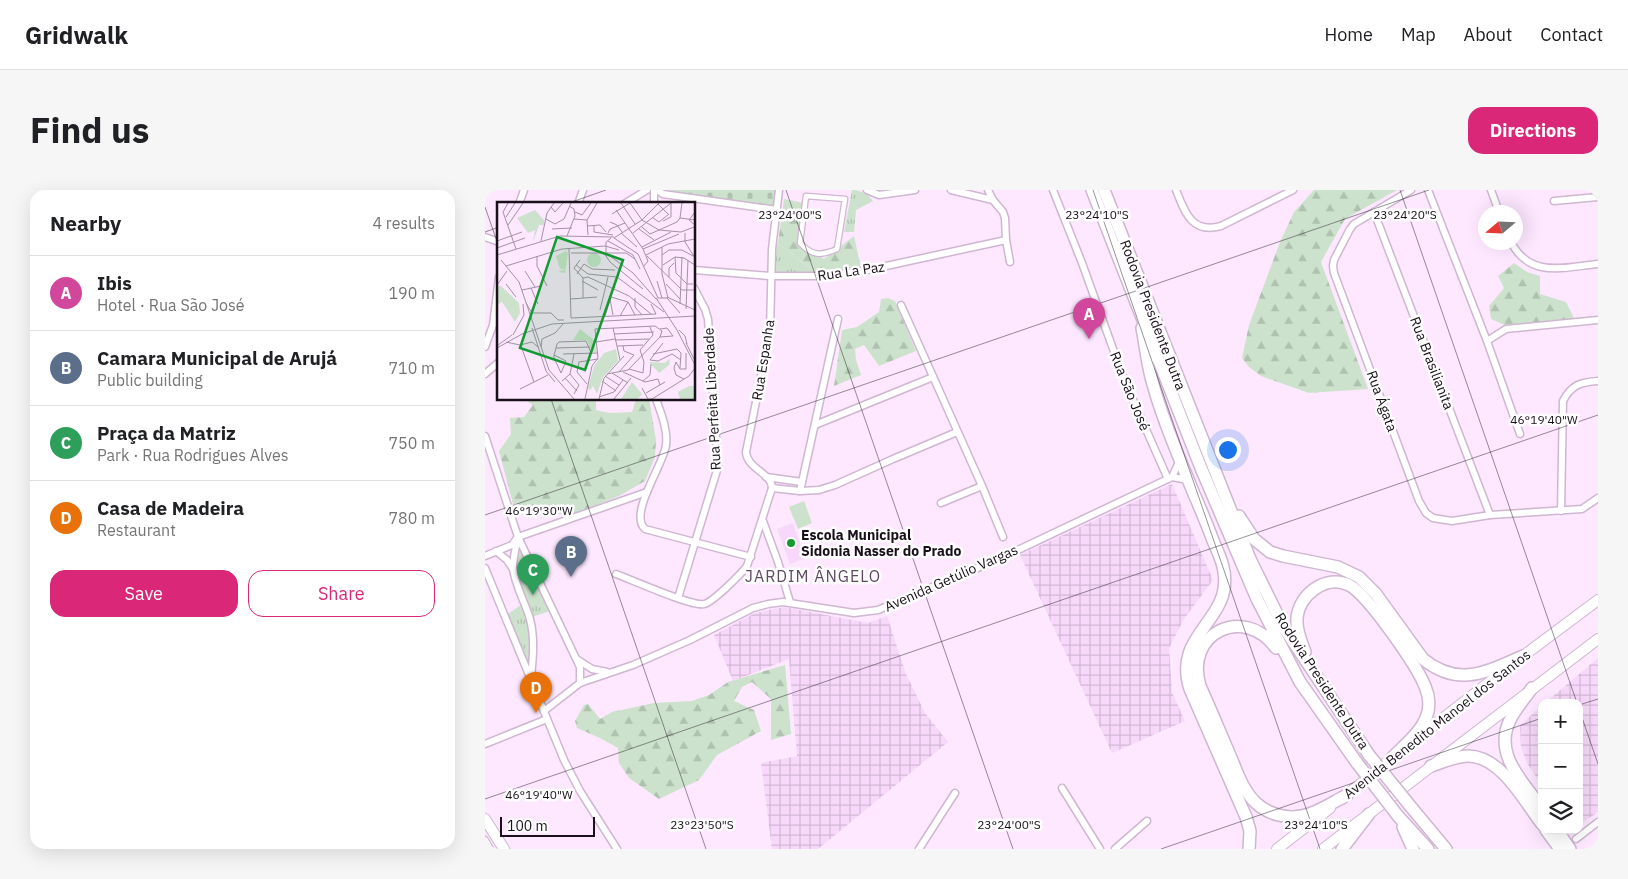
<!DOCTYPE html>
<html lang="en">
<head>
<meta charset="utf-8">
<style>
	body { margin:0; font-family:"IBM Plex Sans",sans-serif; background:#f6f6f6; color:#202124 }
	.controls { position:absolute; right:15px; bottom:15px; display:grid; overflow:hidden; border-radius:10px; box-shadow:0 5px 20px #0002 }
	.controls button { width:45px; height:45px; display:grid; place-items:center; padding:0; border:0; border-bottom:1px solid #e0e0e0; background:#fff; color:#202124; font:25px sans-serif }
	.compass { position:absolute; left:993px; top:15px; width:45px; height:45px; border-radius:50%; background:#fff; box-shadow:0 5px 20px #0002; rotate:251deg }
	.scale { position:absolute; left:15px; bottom:12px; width:95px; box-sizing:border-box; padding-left:5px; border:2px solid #19101a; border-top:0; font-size:14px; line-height:18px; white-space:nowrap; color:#19101a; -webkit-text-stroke:4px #fdfdfd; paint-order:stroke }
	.you { position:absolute; left:742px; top:259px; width:18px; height:18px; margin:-12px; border:4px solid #fff; border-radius:50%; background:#1a73e8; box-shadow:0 0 0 8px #1a73e833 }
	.badge { display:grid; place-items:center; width:32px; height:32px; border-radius:50%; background:#db2777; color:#fff; font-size:16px; font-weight:700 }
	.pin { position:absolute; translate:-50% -41px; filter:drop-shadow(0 1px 2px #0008) }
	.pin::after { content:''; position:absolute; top:26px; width:18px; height:15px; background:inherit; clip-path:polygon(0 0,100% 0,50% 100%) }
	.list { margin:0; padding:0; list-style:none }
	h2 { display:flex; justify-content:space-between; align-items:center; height:65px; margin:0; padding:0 20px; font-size:21px }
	h2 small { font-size:16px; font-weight:400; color:#757577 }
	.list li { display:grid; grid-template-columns:32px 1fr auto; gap:15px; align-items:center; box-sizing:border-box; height:75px; padding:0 20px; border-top:1px solid #e0e0e0 }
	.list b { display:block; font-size:19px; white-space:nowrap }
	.list p { margin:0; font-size:16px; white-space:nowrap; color:#757577 }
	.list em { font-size:16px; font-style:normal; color:#757577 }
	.actions { display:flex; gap:10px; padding:15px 20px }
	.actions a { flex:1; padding:11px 0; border:1px solid #db2777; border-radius:15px; text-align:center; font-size:18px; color:#db2777 }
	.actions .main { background:#db2777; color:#fff }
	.icon { flex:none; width:28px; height:28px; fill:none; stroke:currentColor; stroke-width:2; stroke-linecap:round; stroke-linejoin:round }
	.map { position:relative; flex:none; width:1113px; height:659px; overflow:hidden; border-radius:15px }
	header { display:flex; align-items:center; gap:30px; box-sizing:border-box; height:70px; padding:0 25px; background:#fff; border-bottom:1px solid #e0e0e0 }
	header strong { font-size:24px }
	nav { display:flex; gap:28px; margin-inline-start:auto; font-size:18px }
	.intro { display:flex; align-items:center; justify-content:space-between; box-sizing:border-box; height:120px; padding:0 30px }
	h1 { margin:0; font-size:35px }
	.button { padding:12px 22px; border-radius:15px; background:#db2777; color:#fff; font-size:18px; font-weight:700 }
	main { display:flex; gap:30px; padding:0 30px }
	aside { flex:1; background:#fff; border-radius:15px; box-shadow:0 5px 20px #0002 }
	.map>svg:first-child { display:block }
	.built { fill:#f7d8fa }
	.industrial { fill:url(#industrial-grid) }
	.forest { fill:url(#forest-firs) }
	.cemetery { fill:url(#cemetery-stones) }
	.park { fill:url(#park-tufts) }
	.pitch { fill:#cde2cd }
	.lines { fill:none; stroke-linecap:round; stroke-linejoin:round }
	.pedestrian-casing { stroke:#cfb6d1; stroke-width:7 }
	.minor-casing { stroke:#cfb6d1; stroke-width:9 }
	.primary-casing { stroke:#cfb6d1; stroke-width:12 }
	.motorway-casing { stroke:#cfb6d1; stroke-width:14 }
	.pedestrian { stroke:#fff; stroke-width:4.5 }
	.minor { stroke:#fff; stroke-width:6 }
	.primary { stroke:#fff; stroke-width:10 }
	.motorway { stroke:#fff; stroke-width:11 }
	.motorway-bridge-casing { stroke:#cfb6d1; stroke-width:14; stroke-linecap:butt }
	.motorway-bridge { stroke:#fff; stroke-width:11 }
	.ticks { fill:none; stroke:#19101a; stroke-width:1; stroke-opacity:0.45 }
	.poi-dot { fill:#139a31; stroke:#fdfdfd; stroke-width:2 }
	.labels { text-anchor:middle; stroke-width:5; stroke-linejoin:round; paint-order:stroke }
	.street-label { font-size:14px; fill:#19101a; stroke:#fdfdfd }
	.poi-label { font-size:14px; font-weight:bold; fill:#19101a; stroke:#fdfdfd; text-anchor:start }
	.quarter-label { font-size:16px; letter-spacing:1px; fill:#5f4a62; stroke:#fdfdfd }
	.inset-road { fill:none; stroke:#a292a3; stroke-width:1 }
	.view { fill:#139a31; fill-opacity:0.15; stroke:#139a31; stroke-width:2.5 }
	.inset-edge { fill:none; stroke:#19101a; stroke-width:2.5 }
	.ticks-label { font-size:12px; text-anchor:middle; fill:#19101a; stroke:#fdfdfd; stroke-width:5; stroke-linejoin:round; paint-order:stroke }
</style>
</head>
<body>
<header>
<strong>Gridwalk</strong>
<nav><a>Home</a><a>Map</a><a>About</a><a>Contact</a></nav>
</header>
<div class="intro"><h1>Find us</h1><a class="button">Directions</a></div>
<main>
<aside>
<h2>Nearby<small>4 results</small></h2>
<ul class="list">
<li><span class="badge" style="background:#d1479c">A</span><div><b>Ibis</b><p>Hotel · Rua São José</p></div><em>190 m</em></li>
<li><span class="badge" style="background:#5c6f8a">B</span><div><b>Camara Municipal de Arujá</b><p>Public building</p></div><em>710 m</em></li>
<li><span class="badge" style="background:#2e9e5b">C</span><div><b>Praça da Matriz</b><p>Park · Rua Rodrigues Alves</p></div><em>750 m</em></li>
<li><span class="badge" style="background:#e8710a">D</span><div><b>Casa de Madeira</b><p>Restaurant</p></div><em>780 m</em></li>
</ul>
<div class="actions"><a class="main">Save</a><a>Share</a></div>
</aside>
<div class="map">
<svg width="1113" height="659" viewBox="0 0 1113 659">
	<defs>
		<pattern id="industrial-grid" width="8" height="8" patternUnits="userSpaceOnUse" patternTransform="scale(1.25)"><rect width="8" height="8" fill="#f7d8fa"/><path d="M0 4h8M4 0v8" fill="none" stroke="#d3b8d6"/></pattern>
		<pattern id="forest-firs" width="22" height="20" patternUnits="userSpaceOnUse" patternTransform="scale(1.25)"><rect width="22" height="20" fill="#cde2cd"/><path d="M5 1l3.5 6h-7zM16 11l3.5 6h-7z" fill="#afc1af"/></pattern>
		<pattern id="cemetery-stones" width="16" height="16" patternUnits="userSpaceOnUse" patternTransform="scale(1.25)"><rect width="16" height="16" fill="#cde2cd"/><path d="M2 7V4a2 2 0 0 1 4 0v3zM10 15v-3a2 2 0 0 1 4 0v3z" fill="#afc1af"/></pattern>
		<pattern id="park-tufts" width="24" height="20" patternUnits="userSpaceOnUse" patternTransform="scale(1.25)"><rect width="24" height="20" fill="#cde2cd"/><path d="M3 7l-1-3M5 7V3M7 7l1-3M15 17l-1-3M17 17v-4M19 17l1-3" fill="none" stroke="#afc1af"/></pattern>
	</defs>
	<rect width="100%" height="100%" fill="#fde8ff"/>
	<!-- built -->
	<polygon class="built" points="308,333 320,368 305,374 292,339"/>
	<!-- industrial -->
	<g class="industrial">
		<polygon points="687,294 728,390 699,429 684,458 687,502 700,531 627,563 535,365"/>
		<polygon points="299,417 383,433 402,426 421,484 440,523 463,552 333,659 287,659 276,573 312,566 304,469 248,491 229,445 270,423"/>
		<polygon points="1113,468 1113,622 1094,635 1094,513 1060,513"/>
		<polygon points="1057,515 1057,596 1042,573 1036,557 1035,536"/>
	</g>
	<!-- forest -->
	<g class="forest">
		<polygon points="829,0 912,0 860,29 836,72 883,199 824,203 776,186 764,177 757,168 764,135 795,52 809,22"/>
		<polygon points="299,9 319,13 313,51 339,69 369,46 376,78 345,85 332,84 293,53"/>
		<polygon points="1029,73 1042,82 1055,86 1055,104 1081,112 1090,130 1024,137 1006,129 1004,116 1019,98 1013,86"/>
		<polygon points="403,108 410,111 431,161 394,176 379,155 370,159 371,170 376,185 349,196 357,140 372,137 394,122 396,109"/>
		<polygon points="39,209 111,209 111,220 124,223 147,222 151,209 164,209 171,250 170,267 160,291 134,306 84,326 28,314 14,261 26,244 25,228 39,227 48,215"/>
		<polygon points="300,475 306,544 286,550 286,509 267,492 257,497 249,511 269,520 276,541 232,565 214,590 174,609 144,588 134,573 133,558 115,548 92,538 90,531 99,515 103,514 115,529 127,522 169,513 207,511 224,505 243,492"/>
	</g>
	<!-- cemetery -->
	<polygon class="cemetery" points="180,0 290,0 288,16 181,2"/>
	<!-- park -->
	<g class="park">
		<path d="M367,0c9,0 16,4 21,11l-17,9 -2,22h-10z"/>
		<polygon points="293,53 332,84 287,88 288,70"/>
		<polygon points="34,354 65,421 47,427 32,388 31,377"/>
		<polygon points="37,414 46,442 44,478 23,424"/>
	</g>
	<!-- pitch -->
	<polygon class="pitch" points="319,311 327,333 313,339 304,317"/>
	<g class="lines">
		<!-- pedestrian casing -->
		<g class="pedestrian-casing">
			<g id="pedestrian">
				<path d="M321,6l39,3 -8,50c-16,7 -25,7 -37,-6z"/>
				<polyline points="0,649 6,659"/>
			</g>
		</g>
		<!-- minor casing -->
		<g class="minor-casing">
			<g id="minor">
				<polyline points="169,0 169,14"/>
				<polyline points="172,0 178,4 292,20"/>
				<polyline points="382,0 394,5 430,0"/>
				<polyline points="466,0 508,10 518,22 520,28 521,50 525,72"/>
				<polyline points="503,0 508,10"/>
				<polyline points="568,0 597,73 640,192 683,289"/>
				<path d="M691,0c9,23 16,44 45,36l72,-36"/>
				<polyline points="926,0 869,34 865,39 849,70 848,76 849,83 934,311 941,323 948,328 967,331 1005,325 1097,319 1113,308"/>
				<polyline points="943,0 1002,151 1035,244"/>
				<polyline points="1006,0 1014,22"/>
				<polyline points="1069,11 1113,7"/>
				<polyline points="34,14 39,0"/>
				<polyline points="93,14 98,0"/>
				<polyline points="139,14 162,0"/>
				<polyline points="889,22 1005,325"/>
				<polyline points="0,47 14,52"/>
				<path d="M1026,52c19,37 53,25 87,22"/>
				<polyline points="209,80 285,86 347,86 378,81 521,50"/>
				<polyline points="416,115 497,296 518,347"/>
				<polyline points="1002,151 1021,139 1113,130"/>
				<polyline points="0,157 8,135 14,87"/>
				<polyline points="0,184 14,172"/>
				<path d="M171,209c5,14 12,31 10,46 -2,19 -38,69 -21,84l106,28"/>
				<polyline points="330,235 448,187"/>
				<polyline points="0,246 33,347 95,477 95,493"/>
				<polyline points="281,287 317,292"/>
				<polyline points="687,287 695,270"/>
				<path d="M287,298c0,-15 -25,-19 -26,-36l24,-121 2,-82 7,-59"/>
				<polyline points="287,298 315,301 334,300 350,295 408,269 472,242"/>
				<polyline points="315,301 353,129"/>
				<polyline points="456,313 497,296"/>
				<path d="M1076,321l2,-110c8,-16 18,-19 35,-20"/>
				<polyline points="278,331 293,372 305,412"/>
				<path d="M33,347c-2,10 -5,20 -5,31 2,18 12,34 17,51 5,19 3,39 1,58"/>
				<polyline points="33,347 162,302"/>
				<polyline points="11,361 22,370 28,379"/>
				<polyline points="0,366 27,355 32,348"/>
				<polyline points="0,378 79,570 95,601 132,659"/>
				<path d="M131,384c14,5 76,33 88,30 8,-1 37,-30 43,-38l25,-78"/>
				<polyline points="193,408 233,277 223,129 220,119 209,98"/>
				<polyline points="93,470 107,479 122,482"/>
				<polyline points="59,521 95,493 148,475 205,450 268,418 283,414 298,412 369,423 393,420 514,369 687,287 703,290"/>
				<polyline points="0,554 62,529"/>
				<polyline points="577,598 615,659"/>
				<polyline points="1091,649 1113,632"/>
				<polyline points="434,659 470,603"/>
				<polyline points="630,659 662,631"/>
			</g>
		</g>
		<!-- primary casing -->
		<g class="primary-casing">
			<g id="primary">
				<polyline points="925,554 1038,466 1113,410"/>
				<polyline points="857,609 912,564"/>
				<polyline points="0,629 19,659"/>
				<polyline points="792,659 845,618"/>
				<polyline points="838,659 1113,449"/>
			</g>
		</g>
		<!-- motorway casing -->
		<g class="motorway-casing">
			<g id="motorway">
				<polyline points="607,0 716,278 772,409 815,492 872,573"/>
				<polyline points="619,0 765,369 799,438 884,565"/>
				<path d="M657,138c3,16 5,33 9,49 10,39 28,80 43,117 7,16 14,33 20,49 4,9 9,19 10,29 8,49 -52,62 -34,117l56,128 4,14 -1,18"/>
				<path d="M754,326l15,23 16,13 13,4 55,11 21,10 17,17 47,65c36,29 63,13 100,-3"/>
				<path d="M791,458c-32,-44 -92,-15 -76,38 10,22 19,44 29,67 7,16 13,37 27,50 12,11 30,16 46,13 16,-3 31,-14 45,-21"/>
				<path d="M820,462c-4,-11 -9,-22 -8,-33 1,-24 29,-45 52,-34 19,10 70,83 77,104 3,7 4,18 1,26 -5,17 -24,31 -36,44"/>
				<path d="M1047,498c-7,10 -16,20 -22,32 -17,34 13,62 32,88"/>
				<path d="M946,576c12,-4 25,-10 37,-10 33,0 56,45 74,68"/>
				<polyline points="926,617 961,659"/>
				<polyline points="913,626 943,659"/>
				<polyline points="918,637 928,659"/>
				<polyline points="1061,640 1075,659"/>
				<polyline points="1072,640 1085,659"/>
				<polyline points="857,659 884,624"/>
			</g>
		</g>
		<!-- pedestrian -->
		<use href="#pedestrian" class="pedestrian"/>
		<!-- minor -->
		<use href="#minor" class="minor"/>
		<!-- primary -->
		<use href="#primary" class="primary"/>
		<!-- motorway -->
		<use href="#motorway" class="motorway"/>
		<!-- motorway-bridge casing -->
		<g class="motorway-bridge-casing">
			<g id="motorway-bridge">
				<polyline points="884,565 926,617"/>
				<polyline points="872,573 913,626"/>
			</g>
		</g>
		<!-- motorway-bridge -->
		<use href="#motorway-bridge" class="motorway-bridge"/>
	</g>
	<!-- ticks -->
	<path class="ticks" d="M301,0l227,659M608,0l227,659M915,0l177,513M81,14l40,-14M0,17l14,40M0,42l14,-5M66,209l155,450M0,325l944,-325M1094,515l19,-6M1094,519l19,55M0,609l1113,-384M676,659l381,-131"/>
	<!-- markers -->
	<circle class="poi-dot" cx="306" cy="353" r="5"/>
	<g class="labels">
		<!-- street labels -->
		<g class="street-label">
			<text transform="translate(366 81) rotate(-8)" y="5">Rua La Paz</text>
			<text transform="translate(668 125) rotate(69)" y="5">Rodovia Presidente Dutra</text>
			<text transform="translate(278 170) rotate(-81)" y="5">Rua Espanha</text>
			<text transform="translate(947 173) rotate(69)" y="5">Rua Brasilianita</text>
			<text transform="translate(645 201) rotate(68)" y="5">Rua São José</text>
			<text transform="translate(227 209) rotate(-93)" y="5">Rua Perfeita Liberdade</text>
			<text transform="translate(897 211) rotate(70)" y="5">Rua Ágata</text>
			<text transform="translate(466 388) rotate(-24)" y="5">Avenida Getúlio Vargas</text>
			<text transform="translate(837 491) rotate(57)" y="5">Rodovia Presidente Dutra</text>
			<text transform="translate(952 534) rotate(-38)" y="5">Avenida Benedito Manoel dos Santos</text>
		</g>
		<!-- poi labels -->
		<g class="poi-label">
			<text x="316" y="350">Escola Municipal<tspan x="316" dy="16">Sidonia Nasser do Prado</tspan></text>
		</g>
		<!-- quarter labels -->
		<g class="quarter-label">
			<text x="328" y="392">JARDIM ÂNGELO</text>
		</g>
	</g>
	<!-- overview -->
	<g transform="translate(12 12)">
		<rect width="198" height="198" fill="#fde8ff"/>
		<path d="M38,8l9,10v5h-5l-6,17 2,-12 -7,3 -11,-15zM69,49l2,2 -3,20 -7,-1 7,-3h-5l-4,-13zM90 58a7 7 0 1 1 14 0a7 7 0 1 1-14 0ZM0,84h4l18,17 1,10 -5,9 -13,-20 -5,3zM83,127l13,10 4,13h-5l-5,-12h-14zM119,147l2,12 -15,16 -6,17 -4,-8 -3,4 -2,-2 6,-22 10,-13zM173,156l-1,7 -10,8 -10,-11 16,1zM135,180l10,12 -4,5h-17zM192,184h5v13h-14l-2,-7z" fill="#cde2cd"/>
		<path class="inset-road" d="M11,1l-5,9 13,37M124,1l14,21M133,1l12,17 17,10 22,2 13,-5M161,2l11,11M54,5l4,5 8,-9M119,8l27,39 5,12 -4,5M78,10l7,3 9,-12M198,10l-6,8 6,5M115,12l18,-11M9,15l9,-14M156,16l6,4 10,-8M183,16l2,-15M183,16l15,2M49,17l9,5 9,-5 7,-16M77,17l13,1 10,-17M90,18l1,15M166,19l8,-4v-14M113,20l7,3 5,7M11,23l15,-22M90,24l13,-1 6,7M97,24v6l19,3M145,25l8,7 27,-12 3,-4M55,27l20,-1M142,27l15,11M111,31l2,-4 15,-6M124,31l16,14M136,31l38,-30M188,31v9l10,16M70,34l8,-20 -1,-7 -5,-3M114,36l-5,4v11l27,20 23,26M117,36l24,16 20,44M117,36l28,-18 17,-17M0,39l25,-9M44,39l6,-28 7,-10M111,39l25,14 7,14M145,45l29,-15M165,45v27l6,24M0,46l28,-10M72,46l2,70M146,47l36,-15M74,51h55l9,6M107,51l6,9 33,27M0,53l63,-19 54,1M149,53l22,-11 27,-5M165,53l7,-5h13l11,6M40,54v10l10,20M150,54l35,34h13M178,55l1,16 11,11h6M4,58l18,22 30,88 25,29M83,58l-6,8 9,10M79,63l12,9 29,3M166,63l12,-8 9,1 11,7M9,64l56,-17 43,-3 14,4M28,69l10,16M80,72l7,-10 8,5 23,1M120,75l47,35M172,75v-9l5,-5M86,76l5,-1 41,19 22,18M85,79l16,9M160,79l5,17M9,82l10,13M169,82l14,15M0,83l10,-14M34,86l7,16M25,88l19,-4M170,95l28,13M86,96v-20M138,96v9l7,8M161,96h9l13,15M74,97l26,-2M113,97l3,16M161,98l-2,-2 21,32 18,35M29,101l6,10h19l7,7h6M183,102l2,-47M189,107l2,-49M103,108l8,-33M108,114l6,-19 17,5 7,13M123,114l8,-14M74,116l85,-4 -5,-10M35,126l14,43 9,11M116,126l7,32M163,127l7,-1 6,8 -13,1M182,128l6,6 2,8M117,132l40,-2M16,133l11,-20 -1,-11M118,138l34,-1M9,140l14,3 12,-3 6,5M99,140l19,-3M166,141l-13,17 8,1 14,-7 9,6M189,141l8,16M1,143l14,-10M24,144l13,36M120,144l26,-1M44,145l1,-8 13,-6 8,-9M0,146l25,-14 30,-10 143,-8M59,146l34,-1M66,152l35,-1M156,152l24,-5 4,4 -1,15M57,153l12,6 -5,12 -7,-15v-3l2,-7 1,-4 2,-2 27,-1 5,12M132,167l14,4 1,-11 -4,-12 13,-15 -3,-8M122,170l15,-17 -10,-4 -1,-5M126,170l22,10 13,-3 2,6M115,171l16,10M73,172l9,11 -5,9M108,174l14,9M68,176l12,13M187,177l-8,-4 -2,-7 2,-6 4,7h6v-16M65,179l8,-7 4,-20M105,179l14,10M146,179l7,-6 1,-11M90,182l-10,-12 2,-10 19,-3M145,186l6,11h4M23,187l28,-14M149,191l19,-11M102,195l15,-5 9,-12M88,197l7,-33 6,-8 -3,-29 60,-3 7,5 -2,6 -32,33 -21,4M102,197l5,-21 20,-22M117,197l17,-21M155,197l37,-23 6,-8"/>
		<path class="view" d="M60,35l66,23 -38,110 -65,-22z"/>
		<rect width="198" height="198" class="inset-edge"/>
	</g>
	<g class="ticks-label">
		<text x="305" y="29">23°24'00"S</text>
		<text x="612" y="29">23°24'10"S</text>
		<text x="920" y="29">23°24'20"S</text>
		<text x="1059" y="234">46°19'40"W</text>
		<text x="54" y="325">46°19'30"W</text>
		<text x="54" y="609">46°19'40"W</text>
		<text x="217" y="639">23°23'50"S</text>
		<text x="524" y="639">23°24'00"S</text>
		<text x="831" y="639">23°24'10"S</text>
	</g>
</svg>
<div class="controls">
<button>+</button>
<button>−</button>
<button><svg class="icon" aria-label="layers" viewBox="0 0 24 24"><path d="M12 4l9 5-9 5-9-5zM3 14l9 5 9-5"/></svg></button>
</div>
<svg class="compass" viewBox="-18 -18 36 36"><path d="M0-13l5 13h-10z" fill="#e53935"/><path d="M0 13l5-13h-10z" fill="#757577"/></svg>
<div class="scale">100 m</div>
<div class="you"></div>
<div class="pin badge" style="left:604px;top:149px;background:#d1479c">A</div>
<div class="pin badge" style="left:86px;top:387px;background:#5c6f8a">B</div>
<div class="pin badge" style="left:48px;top:405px;background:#2e9e5b">C</div>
<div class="pin badge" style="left:51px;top:523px;background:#e8710a">D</div>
</div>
</main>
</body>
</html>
